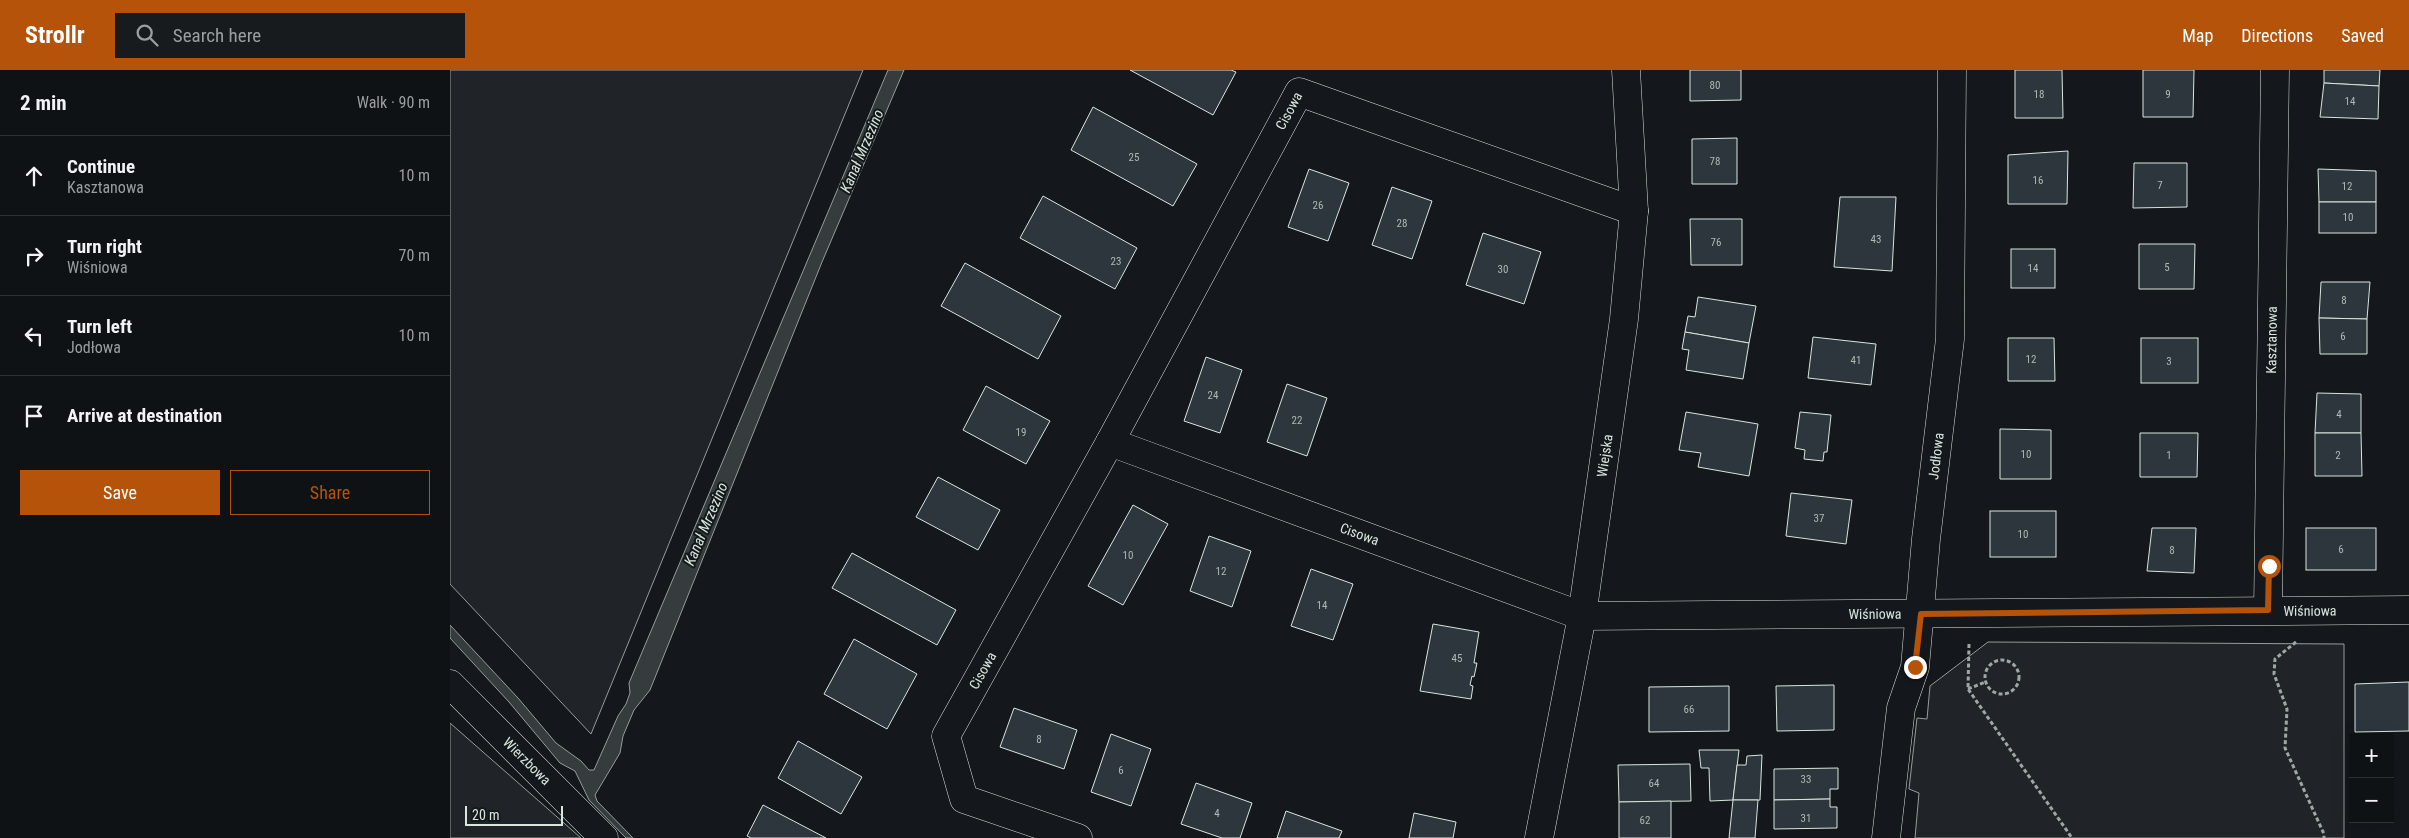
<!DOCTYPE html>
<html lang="en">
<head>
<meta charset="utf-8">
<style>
	body { margin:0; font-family:"Roboto Condensed",sans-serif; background:#181b1e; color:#f1f3f6 }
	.controls { position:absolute; right:15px; bottom:15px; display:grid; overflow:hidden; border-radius:0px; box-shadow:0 5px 20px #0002 }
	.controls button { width:45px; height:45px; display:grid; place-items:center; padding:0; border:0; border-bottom:1px solid #2f3234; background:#0f1215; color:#f1f3f6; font:25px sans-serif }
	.scale { position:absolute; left:15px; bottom:12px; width:98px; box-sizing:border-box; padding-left:5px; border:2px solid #d8e6dc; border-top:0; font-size:14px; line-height:18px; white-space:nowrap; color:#d8e6dc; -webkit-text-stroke:4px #14181c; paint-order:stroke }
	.stop { position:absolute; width:15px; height:15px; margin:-11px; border:4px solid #b45309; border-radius:50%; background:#fff }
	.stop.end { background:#b45309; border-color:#fff; box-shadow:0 1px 5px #0008 }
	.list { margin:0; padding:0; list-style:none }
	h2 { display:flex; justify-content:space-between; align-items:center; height:65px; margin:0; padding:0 20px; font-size:21px }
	h2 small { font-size:16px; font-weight:400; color:#9b9ea0 }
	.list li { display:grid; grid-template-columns:32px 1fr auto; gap:15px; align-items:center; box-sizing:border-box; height:80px; padding:0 20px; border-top:1px solid #2f3234 }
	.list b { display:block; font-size:19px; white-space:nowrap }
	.list p { margin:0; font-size:16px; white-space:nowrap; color:#9b9ea0 }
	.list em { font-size:16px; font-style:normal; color:#9b9ea0 }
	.actions { display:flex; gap:10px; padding:15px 20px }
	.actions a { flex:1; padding:11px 0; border:1px solid #b45309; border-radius:0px; text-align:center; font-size:18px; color:#b45309 }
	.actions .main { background:#b45309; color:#fff }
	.icon { flex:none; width:28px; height:28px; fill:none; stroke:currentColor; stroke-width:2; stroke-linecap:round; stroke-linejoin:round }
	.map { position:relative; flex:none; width:1959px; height:768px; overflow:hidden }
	header { display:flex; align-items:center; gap:30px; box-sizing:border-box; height:70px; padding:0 25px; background:#b45309; color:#fff }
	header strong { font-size:24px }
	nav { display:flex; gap:28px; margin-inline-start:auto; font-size:18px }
	.search { width:350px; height:45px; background:#181b1e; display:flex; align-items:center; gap:12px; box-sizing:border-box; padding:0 18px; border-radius:0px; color:#9b9ea0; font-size:19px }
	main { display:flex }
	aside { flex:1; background:#0f1215 }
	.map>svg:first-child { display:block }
	.green { fill:#202428; stroke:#939e99 }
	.water { fill:#363b3e; stroke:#939e99 }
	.building { fill:#2c363c; stroke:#d8e6dc }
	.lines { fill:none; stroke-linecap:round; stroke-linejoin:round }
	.street-casing { stroke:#d8e6dc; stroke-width:29 }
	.path { stroke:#9da8a2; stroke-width:3; stroke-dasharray:4 2.5; stroke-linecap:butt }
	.street { stroke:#14181c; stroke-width:28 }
	.route { stroke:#b45309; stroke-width:6 }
	.labels { text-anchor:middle; stroke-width:4; stroke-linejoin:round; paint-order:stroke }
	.number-label { font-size:11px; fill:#adbab4 }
	.street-label { font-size:14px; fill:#d8e6dc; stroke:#14181c }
	.water-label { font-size:15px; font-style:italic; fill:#d8e6dc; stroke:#14181c }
</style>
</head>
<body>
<header>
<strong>Strollr</strong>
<div class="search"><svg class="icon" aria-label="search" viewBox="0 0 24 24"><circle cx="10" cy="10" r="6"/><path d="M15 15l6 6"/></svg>Search here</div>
<nav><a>Map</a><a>Directions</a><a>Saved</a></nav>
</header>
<main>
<aside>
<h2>2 min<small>Walk · 90 m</small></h2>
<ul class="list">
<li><svg class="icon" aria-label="ahead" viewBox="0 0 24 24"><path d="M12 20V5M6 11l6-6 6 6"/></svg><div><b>Continue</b><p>Kasztanowa</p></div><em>10 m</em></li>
<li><svg class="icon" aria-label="right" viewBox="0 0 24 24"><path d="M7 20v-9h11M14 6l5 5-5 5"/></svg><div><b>Turn right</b><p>Wiśniowa</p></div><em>70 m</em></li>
<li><svg class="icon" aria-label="left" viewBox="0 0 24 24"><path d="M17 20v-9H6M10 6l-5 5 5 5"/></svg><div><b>Turn left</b><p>Jodłowa</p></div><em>10 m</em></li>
<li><svg class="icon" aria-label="arrive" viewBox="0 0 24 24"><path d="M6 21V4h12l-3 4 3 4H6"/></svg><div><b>Arrive at destination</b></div></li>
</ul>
<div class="actions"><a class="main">Save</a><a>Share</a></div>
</aside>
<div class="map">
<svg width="1959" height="768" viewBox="0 0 1959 768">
	<rect width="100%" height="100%" fill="#14181c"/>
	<!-- green -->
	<g class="green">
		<polygon points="0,0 413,0 141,664 0,514"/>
		<polygon points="1538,572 1894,574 1894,768 1465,768 1469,723 1459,719 1467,648 1477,649 1480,616"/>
		<polygon points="0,653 131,768 0,768"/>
	</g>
	<!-- water -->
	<polygon class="water" points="438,0 454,0 372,192 200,620 184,640 173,666 170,683 145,725 147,731 183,768 176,768 139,730 125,701 110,693 59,632 0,568 0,555 68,628 106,673 131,691 139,700 144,700 168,646 176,634 180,623 179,613"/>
	<!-- building -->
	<g class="building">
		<polygon points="680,0 781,0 786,2 763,45"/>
		<polygon points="1240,0 1291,0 1291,30 1240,31"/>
		<polygon points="1565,0 1612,0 1613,48 1565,48"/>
		<polygon points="1693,0 1744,0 1743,47 1693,47"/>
		<polygon points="1874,0 1930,0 1929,16 1874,13"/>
		<polygon points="1874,13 1929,16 1928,49 1870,47"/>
		<polygon points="643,37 747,94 723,136 621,80"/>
		<polygon points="1287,68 1287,114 1242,114 1242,69"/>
		<polygon points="1618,81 1617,134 1558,134 1558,85"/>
		<polygon points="1684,93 1737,93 1737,137 1683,138"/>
		<polygon points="859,99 899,113 878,171 838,157"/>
		<polygon points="1868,99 1926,101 1926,132 1869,132"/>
		<polygon points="942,117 982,131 962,189 922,175"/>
		<polygon points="593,126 687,178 665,219 570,168"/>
		<polygon points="1390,127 1446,127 1442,201 1384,197"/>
		<rect x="1869" y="132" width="57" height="31"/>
		<polygon points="1240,149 1292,149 1292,195 1241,195"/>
		<polygon points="1033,163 1091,182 1074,234 1016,215"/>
		<polygon points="1689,174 1745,174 1744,219 1689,219"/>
		<rect x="1561" y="179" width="44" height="39"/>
		<polygon points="515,193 611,246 588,289 491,236"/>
		<polygon points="1871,212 1920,212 1917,249 1869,248"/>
		<polygon points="1248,227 1306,236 1299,273 1235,262 1238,246 1245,247"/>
		<polygon points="1869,248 1917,249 1917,284 1870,284"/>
		<polygon points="1235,262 1299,273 1293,309 1236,300 1239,280 1232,279"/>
		<polygon points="1363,267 1426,274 1421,315 1358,308"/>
		<polygon points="1558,268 1604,268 1605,311 1558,311"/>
		<rect x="1691" y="268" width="57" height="45"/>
		<polygon points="756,287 792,300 770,363 734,351"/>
		<polygon points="837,314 877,328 857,386 817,372"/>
		<polygon points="536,316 600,351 576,394 513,360"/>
		<polygon points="1867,323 1911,324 1911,363 1865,363"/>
		<polygon points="1236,342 1308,354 1299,406 1248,397 1251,383 1229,380"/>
		<polygon points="1350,342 1381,345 1377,382 1374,382 1373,391 1354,389 1355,380 1345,378"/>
		<polygon points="1550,359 1601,360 1601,409 1550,409"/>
		<polygon points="1690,363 1748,363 1747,407 1690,407"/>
		<polygon points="1865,363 1911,363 1912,406 1865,406"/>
		<polygon points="488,407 550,440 528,480 466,447"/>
		<polygon points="1341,423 1402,430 1396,474 1336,466"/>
		<polygon points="683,435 718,454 673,535 638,516"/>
		<rect x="1540" y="441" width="66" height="46"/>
		<polygon points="1702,458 1746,458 1744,503 1697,501"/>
		<rect x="1856" y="458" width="70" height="42"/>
		<polygon points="759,466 801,481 782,537 740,521"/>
		<polygon points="402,483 506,540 487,575 382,518"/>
		<polygon points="861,499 903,514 883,570 841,556"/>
		<polygon points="983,554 1029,562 1024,593 1027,593 1024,607 1022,606 1020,615 1023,616 1021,629 970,621"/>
		<polygon points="404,569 467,604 437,659 374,624"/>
		<polygon points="1959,612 1959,661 1905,662 1905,614"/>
		<polygon points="1384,615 1384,660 1327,661 1326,616"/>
		<polygon points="1279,616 1279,661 1199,662 1199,617"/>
		<polygon points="564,638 627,660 614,699 550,677"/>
		<polygon points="661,664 701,679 681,736 641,722"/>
		<polygon points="348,671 412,707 391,744 328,708"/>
		<polygon points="1249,680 1289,680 1283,730 1260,731 1259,698 1251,698"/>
		<polygon points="1312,685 1310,730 1283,730 1287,695 1296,695 1297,686"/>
		<polygon points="1240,694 1241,731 1169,732 1168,695"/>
		<polygon points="1388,698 1388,719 1380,719 1380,729 1324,730 1324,699"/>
		<polygon points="746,713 802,733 790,768 772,768 731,754"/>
		<polygon points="1380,729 1380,737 1387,737 1387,758 1324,759 1324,730"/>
		<polygon points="1283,730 1308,730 1305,768 1279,768"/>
		<polygon points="1221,731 1221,768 1169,768 1169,732"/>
		<polygon points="313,735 376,768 301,768 297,766"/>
		<polygon points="836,741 892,761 889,768 827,768"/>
		<polygon points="964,743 1006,752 1003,768 959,768"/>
	</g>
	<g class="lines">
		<!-- street casing -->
		<g class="street-casing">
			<g id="street">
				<path id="s1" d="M660,372l472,174 827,-6"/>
				<path id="s2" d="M1818,540l7,-540"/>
				<path id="s3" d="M0,614l154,154"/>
				<path id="s4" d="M628,768l-114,-39 -18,-63 164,-294 189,-350 335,119"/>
				<path id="s5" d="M1089,768l43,-222 42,-297 10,-108 -8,-141"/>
				<path id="s6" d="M1436,768l15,-130 14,-41 11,-128 24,-200 2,-269"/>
			</g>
		</g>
		<!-- path -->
		<g class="path">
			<polyline points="1846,572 1825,589 1824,604 1837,639 1835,678 1874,764 1874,768"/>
			<polyline points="1519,574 1518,619 1622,768"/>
			<circle cx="1552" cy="607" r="17"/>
			<polyline points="1518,619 1535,612"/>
		</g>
		<!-- street -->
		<use href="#street" class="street"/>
	</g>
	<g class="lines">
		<!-- route -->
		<polyline class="route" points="1465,597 1471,544 1818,540 1819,496"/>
	</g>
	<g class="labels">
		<!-- number labels -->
		<g class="number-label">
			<text x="1265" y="19">80</text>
			<text x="1589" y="28">18</text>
			<text x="1718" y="28">9</text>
			<text x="1900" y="35">14</text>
			<text x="684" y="91">25</text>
			<text x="1265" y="95">78</text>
			<text x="1588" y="114">16</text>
			<text x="1710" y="119">7</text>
			<text x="1897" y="120">12</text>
			<text x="868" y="139">26</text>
			<text x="1898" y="151">10</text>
			<text x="952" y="157">28</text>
			<text x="1426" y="173">43</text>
			<text x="1266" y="176">76</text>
			<text x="666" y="195">23</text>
			<text x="1717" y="201">5</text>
			<text x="1583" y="202">14</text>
			<text x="1053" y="203">30</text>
			<text x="1894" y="234">8</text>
			<text x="1893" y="270">6</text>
			<text x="1581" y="293">12</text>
			<text x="1406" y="294">41</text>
			<text x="1719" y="295">3</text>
			<text x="763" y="329">24</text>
			<text x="1889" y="348">4</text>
			<text x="847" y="354">22</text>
			<text x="571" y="366">19</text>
			<text x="1576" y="388">10</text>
			<text x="1719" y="389">1</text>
			<text x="1888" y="389">2</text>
			<text x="1369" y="452">37</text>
			<text x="1573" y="468">10</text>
			<text x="1891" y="483">6</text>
			<text x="1722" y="484">8</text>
			<text x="678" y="489">10</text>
			<text x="771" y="505">12</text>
			<text x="872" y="539">14</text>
			<text x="1007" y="592">45</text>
			<text x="1239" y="643">66</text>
			<text x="589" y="673">8</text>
			<text x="671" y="704">6</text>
			<text x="1356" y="713">33</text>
			<text x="1204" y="717">64</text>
			<text x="767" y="747">4</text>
			<text x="1356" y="752">31</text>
			<text x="1195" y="754">62</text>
		</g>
		<!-- street labels -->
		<g class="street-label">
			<text dy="5" stroke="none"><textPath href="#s4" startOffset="899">Cisowa</textPath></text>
			<text dy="5" stroke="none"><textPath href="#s2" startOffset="270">Kasztanowa</textPath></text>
			<text dy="5" stroke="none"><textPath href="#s5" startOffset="388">Wiejska</textPath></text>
			<text dy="5" stroke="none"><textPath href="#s6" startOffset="386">Jodłowa</textPath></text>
			<text dy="5" stroke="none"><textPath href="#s1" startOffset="266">Cisowa</textPath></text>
			<text dy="5" stroke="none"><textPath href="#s1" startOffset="1231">Wiśniowa</textPath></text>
			<text dy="5" stroke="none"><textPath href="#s1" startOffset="796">Wiśniowa</textPath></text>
			<text dy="5" stroke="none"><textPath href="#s4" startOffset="261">Cisowa</textPath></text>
			<text dy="5" stroke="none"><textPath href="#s3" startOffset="109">Wierzbowa</textPath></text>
		</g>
		<!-- water labels -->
		<g class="water-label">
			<text transform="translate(412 81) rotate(-67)" y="5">Kanał Mrzezino</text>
			<text transform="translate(256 454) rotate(-67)" y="5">Kanał Mrzezino</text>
		</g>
	</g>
</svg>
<div class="controls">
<button>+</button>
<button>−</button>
</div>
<div class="scale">20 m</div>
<div class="stop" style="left:1819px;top:496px"></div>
<div class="stop end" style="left:1465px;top:597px"></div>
</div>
</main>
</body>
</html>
